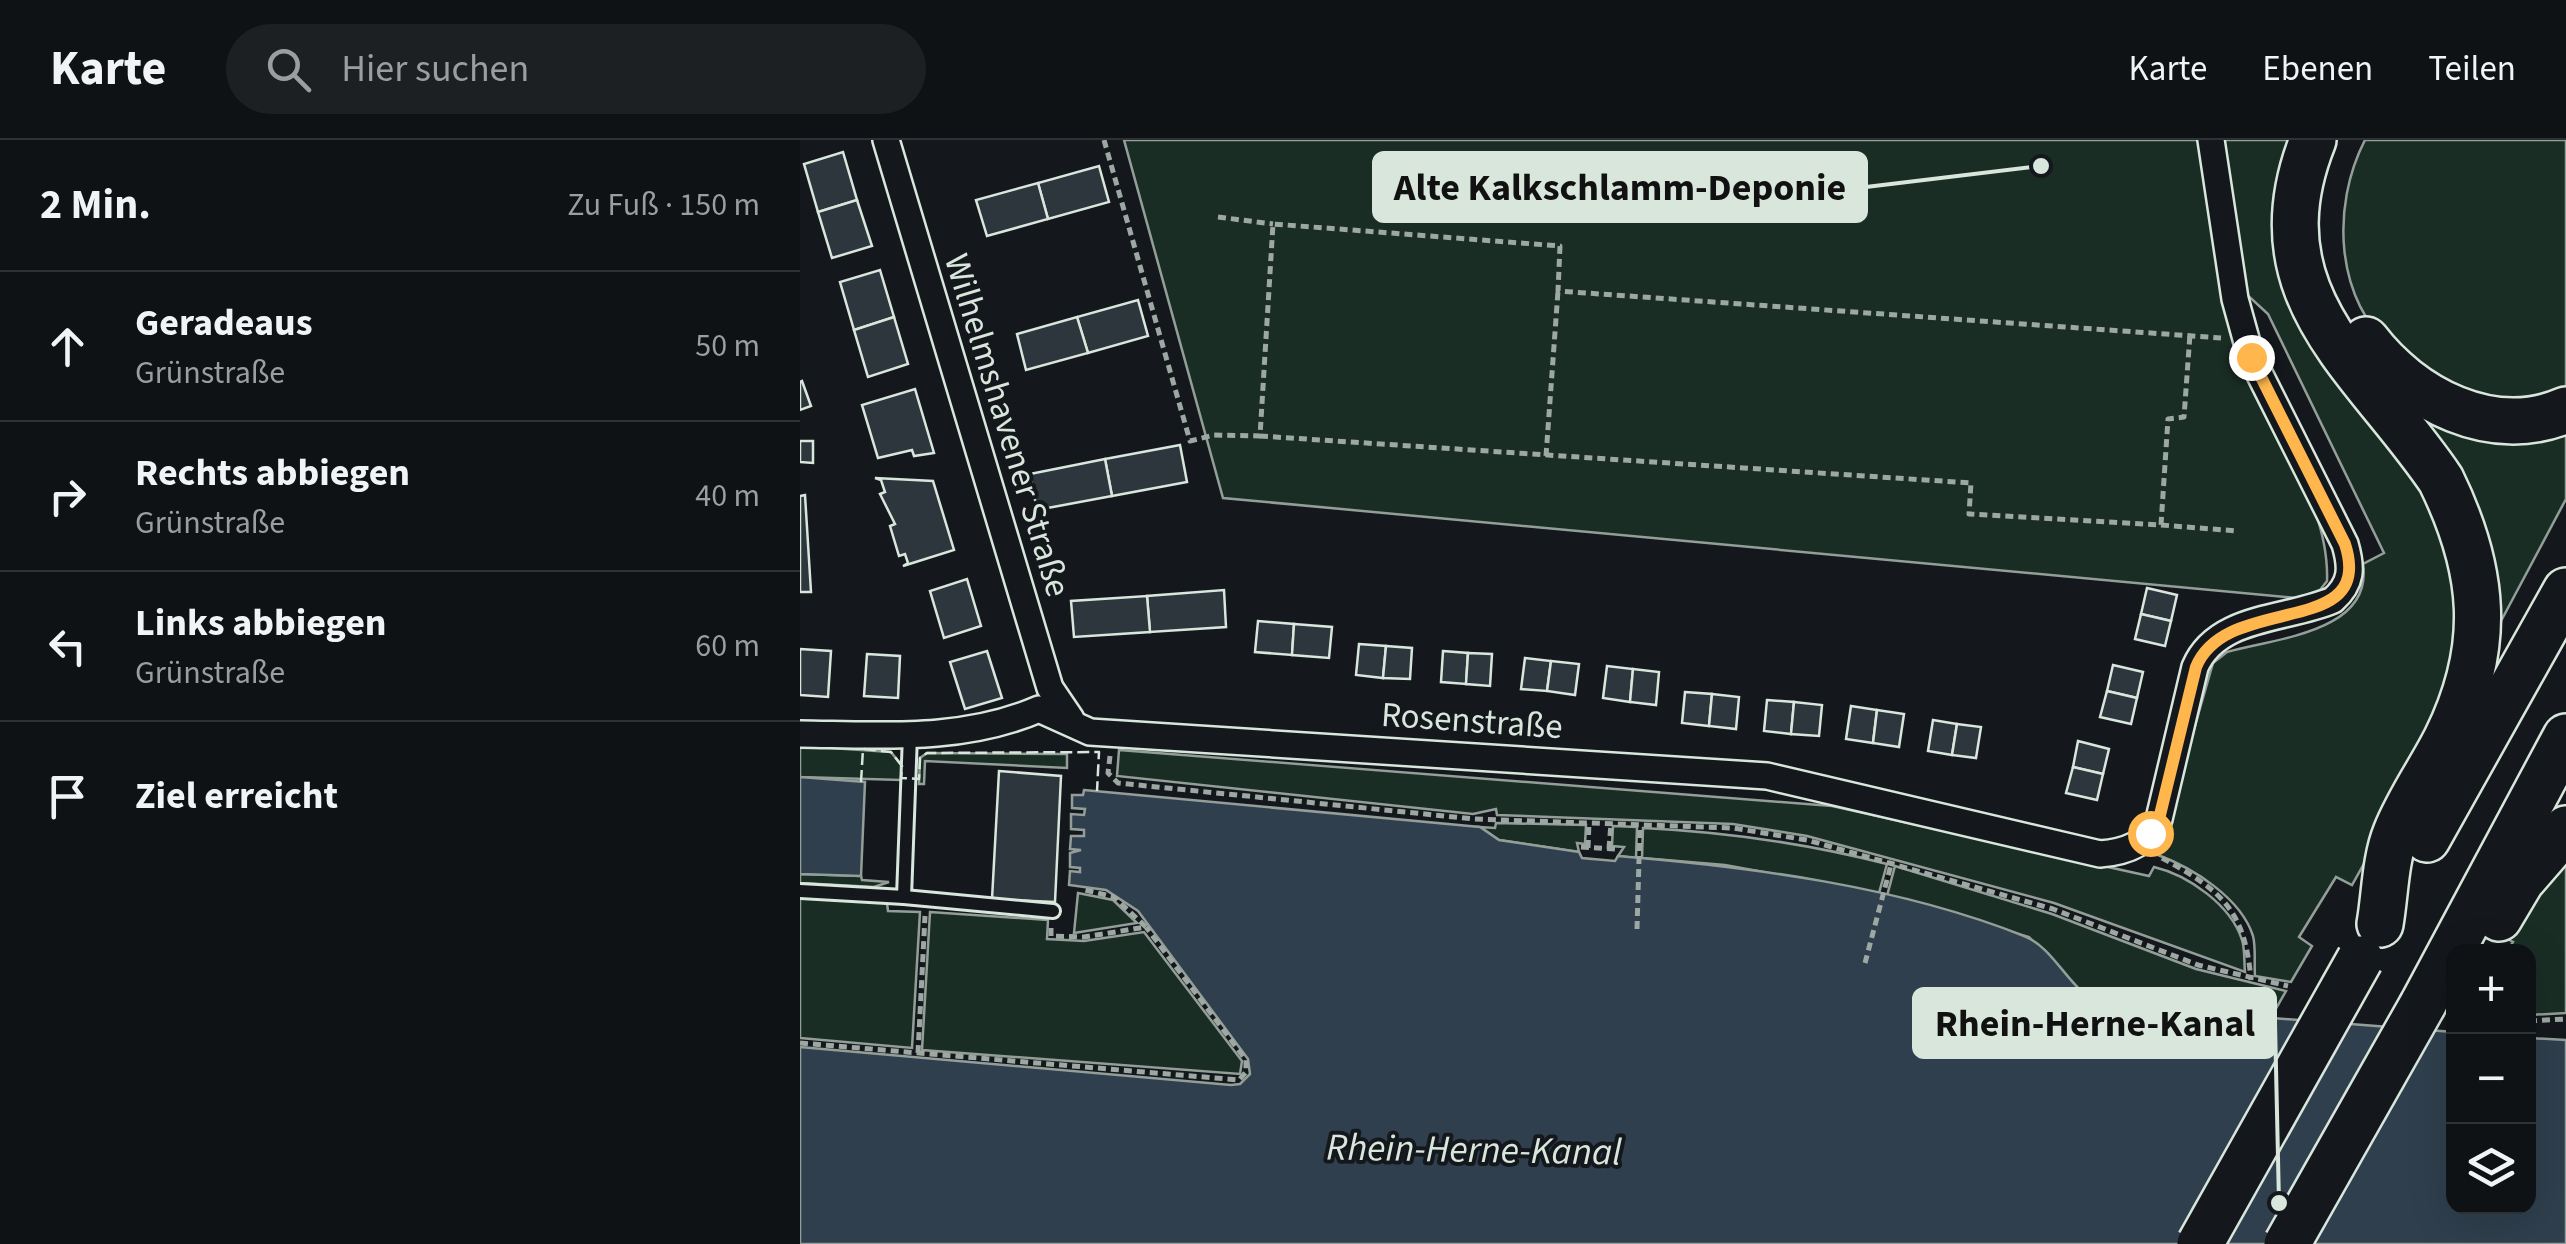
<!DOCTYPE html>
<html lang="de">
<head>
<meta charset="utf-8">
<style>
	body { margin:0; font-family:"Source Sans 3",sans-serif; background:#1d2022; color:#f1f3f6 }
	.controls { position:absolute; right:30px; bottom:30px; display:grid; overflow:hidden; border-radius:20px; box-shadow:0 10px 40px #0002 }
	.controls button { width:90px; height:90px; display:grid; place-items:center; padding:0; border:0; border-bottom:2px solid #2f3234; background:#0f1215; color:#f1f3f6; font:50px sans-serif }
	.stop { position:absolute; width:30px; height:30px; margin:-22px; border:8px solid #ffb74d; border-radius:50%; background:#fff }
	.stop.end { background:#ffb74d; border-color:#fff; box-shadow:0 2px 10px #0008 }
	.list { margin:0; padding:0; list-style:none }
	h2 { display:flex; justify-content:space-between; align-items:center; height:130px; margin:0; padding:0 40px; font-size:42px }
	h2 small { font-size:32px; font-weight:400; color:#9b9ea0 }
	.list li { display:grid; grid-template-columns:65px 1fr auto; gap:30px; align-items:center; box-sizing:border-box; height:150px; padding:0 40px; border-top:2px solid #2f3234 }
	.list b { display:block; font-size:38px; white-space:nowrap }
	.list p { margin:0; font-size:32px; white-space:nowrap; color:#9b9ea0 }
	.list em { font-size:32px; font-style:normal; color:#9b9ea0 }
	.icon { flex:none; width:55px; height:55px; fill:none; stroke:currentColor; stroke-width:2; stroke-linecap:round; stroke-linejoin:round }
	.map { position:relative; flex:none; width:1766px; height:1104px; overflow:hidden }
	header { display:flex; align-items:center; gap:60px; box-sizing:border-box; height:140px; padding:0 50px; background:#0f1215; border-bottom:2px solid #2f3234 }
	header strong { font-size:48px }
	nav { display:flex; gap:55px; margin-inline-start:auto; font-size:35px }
	.search { width:700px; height:90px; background:#1d2022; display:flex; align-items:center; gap:25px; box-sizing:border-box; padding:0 35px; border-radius:55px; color:#9b9ea0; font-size:38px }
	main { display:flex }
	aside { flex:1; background:#0f1215 }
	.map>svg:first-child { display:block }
	.green { fill:#1a2d24; stroke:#939e99; stroke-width:2.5 }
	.water { fill:#2f3f4d; stroke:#939e99; stroke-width:2.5 }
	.building { fill:#2c363c; stroke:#d8e6dc; stroke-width:2.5 }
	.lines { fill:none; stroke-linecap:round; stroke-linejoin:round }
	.lane-casing { stroke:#d8e6dc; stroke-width:18 }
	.street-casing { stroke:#d8e6dc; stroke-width:30 }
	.highway-casing { stroke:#d8e6dc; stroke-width:50 }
	.path { stroke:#9da8a2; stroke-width:5; stroke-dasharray:8 5; stroke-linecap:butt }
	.lane { stroke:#14181c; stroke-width:12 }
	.street { stroke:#14181c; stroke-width:25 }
	.highway { stroke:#14181c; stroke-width:45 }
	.highway-bridge-casing { stroke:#d8e6dc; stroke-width:50; stroke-linecap:butt }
	.highway-bridge { stroke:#14181c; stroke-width:45 }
	.fence { stroke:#d8e6dc; stroke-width:2.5; stroke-dasharray:12 5; stroke-linecap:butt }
	.route { stroke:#ffb74d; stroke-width:12 }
	.labels { text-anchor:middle; stroke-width:8; stroke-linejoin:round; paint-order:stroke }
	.street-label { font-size:35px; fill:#d8e6dc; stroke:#14181c }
	.water-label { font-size:38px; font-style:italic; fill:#d8e6dc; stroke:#14181c }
	.leader { fill:none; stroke:#d8e6dc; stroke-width:4 }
	.callout-dot { fill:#d8e6dc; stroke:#14181c; stroke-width:4 }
	.callout { fill:#d8e6dc; stroke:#d8e6dc; stroke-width:4 }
	.callout-label { font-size:38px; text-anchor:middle; font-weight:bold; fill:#111 }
</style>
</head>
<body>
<header>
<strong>Karte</strong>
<div class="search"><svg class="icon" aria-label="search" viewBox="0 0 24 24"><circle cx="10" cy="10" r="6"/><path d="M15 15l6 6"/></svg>Hier suchen</div>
<nav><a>Karte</a><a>Ebenen</a><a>Teilen</a></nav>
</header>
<main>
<aside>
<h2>2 Min.<small>Zu Fuß · 150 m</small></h2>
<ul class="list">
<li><svg class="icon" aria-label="ahead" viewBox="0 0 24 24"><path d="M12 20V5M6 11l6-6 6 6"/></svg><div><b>Geradeaus</b><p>Grünstraße</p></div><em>50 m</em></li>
<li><svg class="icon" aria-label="right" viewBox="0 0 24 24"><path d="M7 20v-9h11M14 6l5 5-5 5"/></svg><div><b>Rechts abbiegen</b><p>Grünstraße</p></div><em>40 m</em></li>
<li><svg class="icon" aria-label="left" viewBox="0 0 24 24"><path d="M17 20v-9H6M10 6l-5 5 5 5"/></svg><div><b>Links abbiegen</b><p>Grünstraße</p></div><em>60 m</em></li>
<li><svg class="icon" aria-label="arrive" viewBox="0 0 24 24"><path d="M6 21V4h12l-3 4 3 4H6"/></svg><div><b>Ziel erreicht</b></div></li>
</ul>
</aside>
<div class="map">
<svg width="1766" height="1104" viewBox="0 0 1766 1104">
	<rect width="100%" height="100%" fill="#14181c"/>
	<!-- green -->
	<g class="green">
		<path d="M324,0h1074l31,185 9,27c33,67 92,154 89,229l-7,9 -23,8 -1074,-100z"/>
		<path d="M1422,0h76l-17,92 147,266 23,53 10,90 -52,142 -57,102 -16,-8 -37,60 13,9 -21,36 -36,-6c-1,-13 1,-29 -2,-40 -12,-38 -60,-68 -95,-81l55,-192 14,-11c50,-14 146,-20 136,-88l21,-11 -116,-239 -24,-22z"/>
		<path d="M1565,0h201v250c-30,9 -67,19 -98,7 -11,-4 -23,-14 -33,-20 -12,-8 -27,-15 -39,-25 -62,-51 -65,-146 -31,-212z"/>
		<path d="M1616,276c45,27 98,31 150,19v64l-73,137z"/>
		<polygon points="0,606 91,612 102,626 101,640 0,637"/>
		<path d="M319,610l713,56 317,70 5,-9c34,8 77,38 88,73 3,9 2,22 3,32l-191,-69 -247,-67 -74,-12 -236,-9 -1,-6 -23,5 -356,-38z"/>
		<polygon points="127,613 267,614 267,628 125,621 124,644 119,644 120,618"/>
		<polygon points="696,683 786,685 785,704 777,703 779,712 699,700 680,687 695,688"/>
		<polygon points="813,686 837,687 836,718 818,716 824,707 812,706"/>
		<path d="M843,688c84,4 162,15 244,36l-8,29 -154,-28 -83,-7z"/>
		<polygon points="1766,708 1766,873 1729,875 1729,812 1707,811 1713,802 1702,796"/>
		<polygon points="1095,726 1252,774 1396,829 1486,851 1470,879 1315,867 1281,853 1229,797 1087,756"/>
		<polygon points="0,734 61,736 62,740 89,742 74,747 0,743"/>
		<polygon points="278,753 313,760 337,783 274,793"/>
		<polygon points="0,758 87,763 88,771 120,772 112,908 0,898"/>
		<polygon points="130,772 248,780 247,799 284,801 344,792 442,921 440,934 122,910"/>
	</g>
	<!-- water -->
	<g class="water">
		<polygon points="0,637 65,642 61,736 0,734"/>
		<path d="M284,650l396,37 19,13 80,12 3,6 33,3 3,-5c133,11 281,30 406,80 33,13 45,57 80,69l349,27 1,174h75v-168l37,2v204h-1766v-197l431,38 9,-1 10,-10 -2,-15 -110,-148 -32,-21 -37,-5 1,-14 10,1v-4l-10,-1v-14l11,-3 -11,-1 1,-13h13v-6l-13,-1v-15l13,1 1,-6 -13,-1v-13h11z"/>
	</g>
	<!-- building -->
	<g class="building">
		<polygon points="43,12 57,60 18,72 4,24"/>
		<polygon points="299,26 309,62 248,79 238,43"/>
		<polygon points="238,43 248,79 187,96 176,60"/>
		<polygon points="57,60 72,106 32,118 18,72"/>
		<polygon points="80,130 94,177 54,190 40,142"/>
		<polygon points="338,160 348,196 288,213 277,177"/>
		<polygon points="94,177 108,224 68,237 54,190"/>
		<polygon points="277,177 288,213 226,230 217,194"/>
		<polygon points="2,241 11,266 0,270 0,242"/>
		<polygon points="115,249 134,313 114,316 112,310 78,318 62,265"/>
		<polygon points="0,301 13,301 13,323 0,322"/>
		<polygon points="380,305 387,342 312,356 305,319"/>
		<polygon points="305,319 312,356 237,370 230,334"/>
		<polygon points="75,338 133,341 154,410 103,426 108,423 105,414 99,416 90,386 95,384 80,354 85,352 81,340"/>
		<polygon points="5,355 11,452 0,452 0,356"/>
		<polygon points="167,439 181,486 144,498 130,451"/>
		<polygon points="1347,448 1377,455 1371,481 1341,474"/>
		<polygon points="424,450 426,487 350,492 347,456"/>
		<polygon points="347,456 350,492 274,497 271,461"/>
		<polygon points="1341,474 1371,481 1365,506 1335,499"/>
		<polygon points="458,481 494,484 492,515 455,512"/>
		<polygon points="494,484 532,487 529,518 492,515"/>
		<polygon points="559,504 586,506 583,538 556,535"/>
		<polygon points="586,506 612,508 610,539 583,538"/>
		<polygon points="0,509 31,511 28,557 0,555"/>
		<polygon points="187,511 202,558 165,569 150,522"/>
		<polygon points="643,511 668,513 666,544 641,542"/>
		<polygon points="668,513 692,514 690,546 666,544"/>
		<polygon points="67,514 100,516 98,558 64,556"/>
		<polygon points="725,518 751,521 747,551 721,549"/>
		<polygon points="751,521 779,524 775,555 747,551"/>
		<polygon points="1313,525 1343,532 1337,558 1307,551"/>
		<polygon points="807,526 833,529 830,562 803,558"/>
		<polygon points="833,529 859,532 856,565 830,562"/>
		<polygon points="1307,551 1337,558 1331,584 1300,577"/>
		<polygon points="885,552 912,554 909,586 882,583"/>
		<polygon points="912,554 939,557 936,589 909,586"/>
		<polygon points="967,560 994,562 991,594 964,591"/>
		<polygon points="994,562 1022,565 1019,596 991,594"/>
		<polygon points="1051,566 1077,570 1073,603 1046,599"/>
		<polygon points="1077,570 1104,574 1099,607 1073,603"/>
		<polygon points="1133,580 1157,584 1152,615 1128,611"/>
		<polygon points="1157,584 1181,587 1176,618 1152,615"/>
		<polygon points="1278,601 1309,609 1303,634 1273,627"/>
		<polygon points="1273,627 1303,634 1297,660 1266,653"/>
		<polygon points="199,631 261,636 255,762 192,759"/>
	</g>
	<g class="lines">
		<!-- lane casing -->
		<g class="lane-casing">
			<g id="lane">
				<polyline points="0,751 104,757 110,595"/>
				<polyline points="104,757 253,771"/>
			</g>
		</g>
		<!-- street casing -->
		<g class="street-casing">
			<g id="street">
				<polyline points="86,0 250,548 271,579"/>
				<path d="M0,594c81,1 163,8 239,-25l51,23 677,44 333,78c26,-2 48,-10 59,-35l36,-152c22,-52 92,-47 138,-67 19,-17 19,-32 12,-56l-94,-187 -16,-58 -24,-159"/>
			</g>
		</g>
		<!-- highway casing -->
		<g class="highway-casing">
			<g id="highway">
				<path d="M1513,0c-62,155 51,226 128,340 44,90 51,166 6,258 -16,32 -38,62 -51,95 -11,27 -11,63 -16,91"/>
				<path d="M1566,200c45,59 126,102 200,70"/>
				<polyline points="1627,699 1766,451"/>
				<polyline points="1699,778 1721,741 1766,689"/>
				<polyline points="1623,864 1766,597"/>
			</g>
		</g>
		<!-- path -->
		<g class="path">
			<polyline points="304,0 390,301 414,295 460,296 473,84 760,106 758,151 1421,198"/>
			<polyline points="418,77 473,84"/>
			<polyline points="460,296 1171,343 1169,374 1361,385 1368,279 1384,277 1390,194"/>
			<polyline points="746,316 758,151"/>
			<polyline points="1361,385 1437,391"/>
			<polyline points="310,616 308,633 318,643 674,679 933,688 1007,700 1253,769 1398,825 1488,846"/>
			<polyline points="781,707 817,709"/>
			<polyline points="788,708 789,683"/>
			<polyline points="809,709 811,683"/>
			<path d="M1362,718c60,33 83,52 89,122"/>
			<polyline points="251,788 251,796 284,797 346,787 314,757 281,749"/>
			<polyline points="837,789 840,685"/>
			<polyline points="1065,823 1092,721"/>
			<polyline points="1729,881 1766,879"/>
			<polyline points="0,903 439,940 446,932 446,920 346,787"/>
			<polyline points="118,913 125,776"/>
		</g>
		<!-- lane -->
		<use href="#lane" class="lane"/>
		<!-- street -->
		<use href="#street" class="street"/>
		<!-- highway -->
		<use href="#highway" class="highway"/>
		<!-- highway-bridge casing -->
		<g class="highway-bridge-casing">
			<g id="highway-bridge">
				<polyline points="1400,1104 1560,819"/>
				<polyline points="1487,1104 1623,864"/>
			</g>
		</g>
		<!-- highway-bridge -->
		<use href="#highway-bridge" class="highway-bridge"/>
		<!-- fence -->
		<polyline class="fence" points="61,642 63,609 91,612 102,626 101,638 119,639 120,618 127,613 299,612 297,651"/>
	</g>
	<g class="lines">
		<!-- route -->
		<path class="route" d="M1350,693l9,-14 37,-152c31,-75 180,-27 149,-123l-94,-187"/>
	</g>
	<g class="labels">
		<!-- street labels -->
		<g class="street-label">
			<text transform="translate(208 285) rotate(73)" y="12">Wilhelmshavener Straße</text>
			<text transform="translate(672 580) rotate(4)" y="12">Rosenstraße</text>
		</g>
		<!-- water labels -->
		<g class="water-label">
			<text transform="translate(674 1009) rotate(1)" y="13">Rhein-Herne-Kanal</text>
		</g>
	</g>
	<!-- callouts -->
	<path class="leader" d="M1241 26L1066 47M1479 1063L1475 883"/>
	<g class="callout-dot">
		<circle cx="1241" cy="26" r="10"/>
		<circle cx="1479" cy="1063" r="10"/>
	</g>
	<g class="callout">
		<rect x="574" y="13" width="492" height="68" rx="10"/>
		<rect x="1114" y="849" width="361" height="68" rx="10"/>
	</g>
	<g class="callout-label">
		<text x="820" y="60">Alte Kalkschlamm-Deponie</text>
		<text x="1295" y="896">Rhein-Herne-Kanal</text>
	</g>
</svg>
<div class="controls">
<button>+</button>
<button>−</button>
<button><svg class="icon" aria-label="layers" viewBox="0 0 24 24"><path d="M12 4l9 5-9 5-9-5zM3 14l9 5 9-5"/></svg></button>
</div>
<div class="stop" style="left:1350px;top:693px"></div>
<div class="stop end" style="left:1451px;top:217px"></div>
</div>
</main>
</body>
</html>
